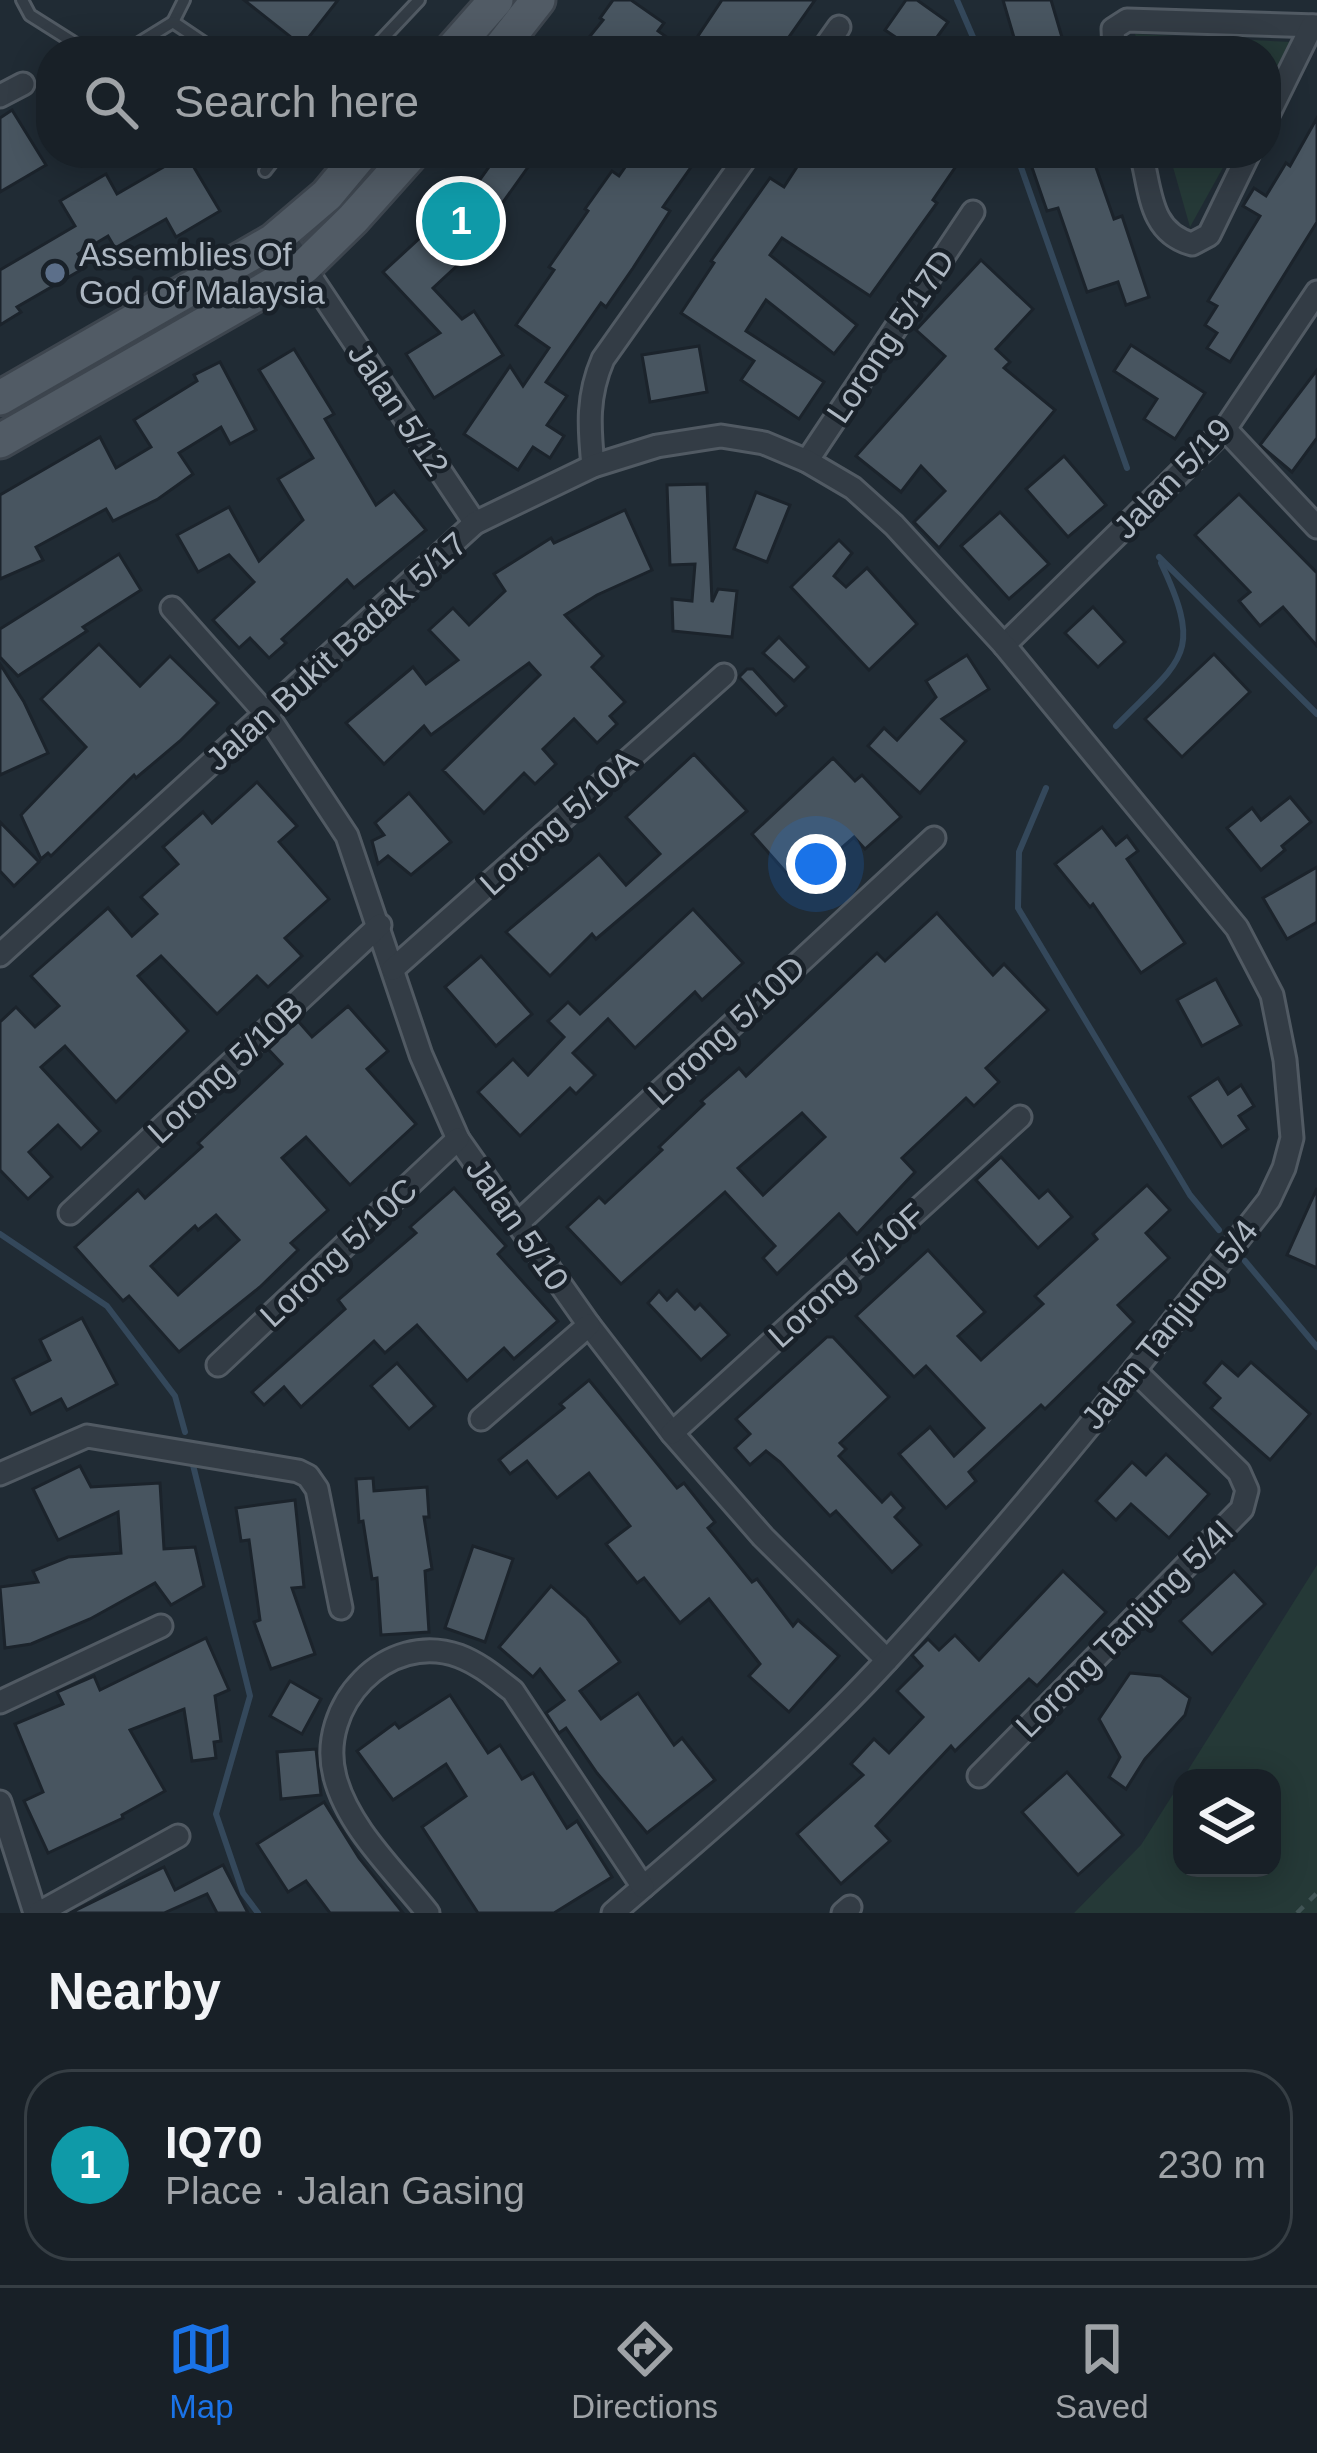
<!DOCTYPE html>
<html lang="en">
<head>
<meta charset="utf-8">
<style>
	body { margin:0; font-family:Arial,sans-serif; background:#21282f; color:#f1f3f6 }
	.controls { position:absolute; right:36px; bottom:36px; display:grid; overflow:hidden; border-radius:24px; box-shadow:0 6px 30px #0003 }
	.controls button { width:108px; height:108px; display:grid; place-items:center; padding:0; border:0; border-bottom:3px solid #363e44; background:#182027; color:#f1f3f6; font:60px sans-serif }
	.you { position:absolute; left:816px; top:864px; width:42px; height:42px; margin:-30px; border:9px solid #fff; border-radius:50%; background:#1a73e8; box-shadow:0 0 0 18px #1a73e833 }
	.badge { display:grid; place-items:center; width:78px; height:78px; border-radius:50%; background:#1a73e8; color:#fff; font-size:39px; font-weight:700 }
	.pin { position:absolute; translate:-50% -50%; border:6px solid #fff; box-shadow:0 3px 12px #0006 }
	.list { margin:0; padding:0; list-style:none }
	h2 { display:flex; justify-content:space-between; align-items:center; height:156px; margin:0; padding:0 48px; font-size:51px }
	h2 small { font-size:39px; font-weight:400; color:#9fa3a7 }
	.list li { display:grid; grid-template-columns:78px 1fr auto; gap:36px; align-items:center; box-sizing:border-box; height:192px; margin:0 24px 24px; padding:0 24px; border:3px solid #363e44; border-radius:48px }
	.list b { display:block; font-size:45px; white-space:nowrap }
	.list p { margin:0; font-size:39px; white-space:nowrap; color:#9fa3a7 }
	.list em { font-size:39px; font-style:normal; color:#9fa3a7 }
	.icon { flex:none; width:66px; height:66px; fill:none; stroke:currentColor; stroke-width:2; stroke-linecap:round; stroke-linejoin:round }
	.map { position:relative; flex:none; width:1317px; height:1913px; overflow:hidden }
	.search { position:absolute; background:#182027; box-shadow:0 6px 30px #0003; left:36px; right:36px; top:36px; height:132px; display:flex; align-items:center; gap:30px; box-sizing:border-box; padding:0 42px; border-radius:48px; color:#9fa3a7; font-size:45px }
	.sheet { height:372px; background:#182027 }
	nav { display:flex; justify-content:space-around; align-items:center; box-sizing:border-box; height:168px; border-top:3px solid #363e44; background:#182027; font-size:33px; color:#9fa3a7 }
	nav a { display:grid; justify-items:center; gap:6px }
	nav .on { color:#1a73e8 }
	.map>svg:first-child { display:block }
	.green { fill:#253937 }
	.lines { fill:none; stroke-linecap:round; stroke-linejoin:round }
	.stream { stroke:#34485b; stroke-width:6 }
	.building { fill:#485560; stroke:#1b232b; stroke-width:3; fill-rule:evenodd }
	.service-casing { stroke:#515a63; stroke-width:16 }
	.minor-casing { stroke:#515a63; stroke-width:27 }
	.primary-casing { stroke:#3d454e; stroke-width:39 }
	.path { stroke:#415455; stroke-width:4.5; stroke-dasharray:9 9; stroke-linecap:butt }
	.service { stroke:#333c45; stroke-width:10 }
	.minor { stroke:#333c45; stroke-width:21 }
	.primary { stroke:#515b65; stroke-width:33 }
	.service-dot { fill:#5c6f8a; stroke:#192129; stroke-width:4.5 }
	.labels { text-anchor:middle; stroke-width:9; stroke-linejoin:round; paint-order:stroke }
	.poi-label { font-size:33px; fill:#adb7c2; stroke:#192129; text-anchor:start }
	.street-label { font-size:33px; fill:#adb7c2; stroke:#192129 }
</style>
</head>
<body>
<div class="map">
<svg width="1317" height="1913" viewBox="0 0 1317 1913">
	<rect width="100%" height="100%" fill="#202b34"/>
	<!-- green -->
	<g class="green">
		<polygon points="1135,34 1292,42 1266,90 1266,51 1140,51"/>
		<polygon points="1169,153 1231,153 1190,227"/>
		<polygon points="1317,1565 1317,1913 1074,1913 1141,1845 1182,1780 1182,1868 1272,1868 1272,1778 1183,1778"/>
	</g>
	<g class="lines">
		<!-- stream -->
		<g class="stream">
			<polyline points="957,0 979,51"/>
			<polyline points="1016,153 1127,468"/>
			<polyline points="1159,557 1317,714"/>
			<path d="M1116,726c65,-67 89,-70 45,-163"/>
			<polyline points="1046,788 1019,852 1018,908 1190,1195 1219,1230"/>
			<polyline points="0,1234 107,1306 175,1396 185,1432"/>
			<polyline points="1245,1261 1317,1347"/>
			<polyline points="193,1465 250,1696 216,1814 243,1893 258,1913"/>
		</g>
	</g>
	<!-- building -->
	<g class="building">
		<polygon points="244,0 338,0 302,46"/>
		<polygon points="613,0 631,0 664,23 658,31 686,51 578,51 603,20 600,18"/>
		<polygon points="722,0 815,0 779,51 688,51"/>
		<polygon points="906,0 917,0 948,22 927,51 916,51 885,30"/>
		<polygon points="1003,0 1051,0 1066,51 1018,51"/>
		<polygon points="12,110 46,165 0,192 0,118"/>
		<polygon points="1317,118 1317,222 1230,362 1207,348 1217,333 1205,325 1217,306 1208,301 1260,216 1243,206 1254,188 1266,196 1286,163 1290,166"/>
		<polygon points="499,153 538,153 489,222 497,228 477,253 474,250 433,288 462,319 474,311 503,355 434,398 406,354 440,333 383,272 437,222 426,213 445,188 464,202"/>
		<polygon points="635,153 686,153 696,160 663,207 670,211 633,268 606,307 601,303 546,382 567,396 547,425 564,436 550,458 533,447 518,470 464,434 510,366 523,386 549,348 516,325 554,270 549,267 588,211 585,209 612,171 619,176"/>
		<polygon points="806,153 965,153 933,200 937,203 870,296 782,238 770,255 857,325 834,354 766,300 746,331 824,382 799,419 741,380 754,361 681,313 714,263 711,261 770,178 784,187"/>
		<polygon points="1027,153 1091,153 1114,219 1122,216 1149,297 1126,305 1118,282 1087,292 1058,208 1047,211"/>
		<polygon points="186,154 220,211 176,237 166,219 115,248 108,236 78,254 86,267 17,307 21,312 0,325 0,270 75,226 60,201 106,174 117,194"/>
		<polygon points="981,260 1033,309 996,349 1010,362 1004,368 1055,410 939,548 914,522 945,491 921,466 901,492 856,456 945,356 916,330"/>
		<polygon points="1131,345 1205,393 1175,439 1144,419 1157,399 1114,371"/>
		<polygon points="699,346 707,392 650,402 642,355"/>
		<polygon points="294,349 334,414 325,419 376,505 394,491 426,530 354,588 347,580 282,639 286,643 269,658 250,638 239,648 213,620 254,582 229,555 198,572 177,535 229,507 259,561 303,520 278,479 313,458 259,370"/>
		<polygon points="220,362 256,430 230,444 221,427 179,453 193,474 158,499 113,521 106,509 36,547 43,560 0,579 0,495 100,437 116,468 151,447 134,420 197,381 194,375"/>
		<polygon points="1317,370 1317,438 1292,472 1260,445"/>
		<polygon points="1064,456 1106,505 1068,537 1026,489"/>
		<polygon points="707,484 712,602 718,589 737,591 732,637 673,631 672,599 692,601 695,564 670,565 667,485"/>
		<polygon points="756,492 790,505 767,562 734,549"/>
		<polygon points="1239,494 1317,573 1317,646 1283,607 1260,626 1239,601 1250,592 1195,535"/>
		<polygon points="625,510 652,570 597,595 565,615 603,656 592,667 625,702 610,716 617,724 597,743 574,719 543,749 556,764 535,784 524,773 484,813 443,770 540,675 529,663 431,735 424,726 384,764 346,723 413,667 426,684 458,660 429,630 453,608 469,625 505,591 494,574 551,538 554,543"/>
		<polygon points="1000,512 1049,564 1009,599 961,546"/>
		<polygon points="839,540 852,553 834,576 846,587 867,568 917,624 869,670 791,587"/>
		<polygon points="119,554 141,590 83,627 87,631 18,676 0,657 0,629"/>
		<polygon points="1093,607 1125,642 1098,667 1065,633"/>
		<polygon points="779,637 808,667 794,681 763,653"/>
		<polygon points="99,644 140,686 170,656 218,703 180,741 136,778 134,775 51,856 48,853 41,859 21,815 86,747 41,699"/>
		<polygon points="1214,654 1250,692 1182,757 1145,719"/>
		<polygon points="967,655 989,689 942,719 966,741 920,793 868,746 884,728 897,740 936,697 926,681"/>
		<polygon points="0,664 24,702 48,753 0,775"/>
		<polygon points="747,669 753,669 786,706 776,715 739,677"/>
		<polygon points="694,754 747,811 596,939 592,934 550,976 506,932 599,854 626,885 660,854 626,817"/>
		<polygon points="833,758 855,781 862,775 901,817 865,849 854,837 798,886 752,834"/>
		<polygon points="257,782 297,826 279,842 329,899 285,938 302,956 268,987 257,976 217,1014 161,956 138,976 188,1031 116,1102 65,1046 41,1067 100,1131 81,1149 58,1125 29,1152 52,1177 28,1199 0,1170 0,1022 16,1007 35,1027 59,1006 31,976 108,908 132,936 157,914 141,897 178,864 163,847 203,812 212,823"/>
		<polygon points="409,793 451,842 411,875 388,856 378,864 372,841 384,835 375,823"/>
		<polygon points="1290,797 1311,822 1282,846 1285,850 1261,870 1227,828 1252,808 1261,820"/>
		<polygon points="0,822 39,862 14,886 0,871"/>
		<polygon points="1102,827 1116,845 1127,836 1138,851 1127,859 1185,943 1141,973 1093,904 1090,907 1055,864"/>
		<polygon points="1317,867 1317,922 1287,939 1263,898"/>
		<polygon points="693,909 743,963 702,1000 695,992 635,1048 608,1019 573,1053 595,1075 576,1094 570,1088 520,1136 478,1092 513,1059 528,1075 564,1037 548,1021 568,1002 580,1014"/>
		<path d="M937,913l56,62 11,-11 44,46 -62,58 13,14 -25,24 -8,-8 -64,60 13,14 -58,62 -18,-20 -62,60 -14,-16 12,-12 -50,-54 -104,92 -54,-57 32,-30 6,6 57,-53 -3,-3 45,-43 -3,-3 38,-33 7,8 131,-123 8,8zM802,1113l23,24 -62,58 -25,-27z"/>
		<polygon points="481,956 532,1014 496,1046 445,987"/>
		<polygon points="1216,979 1241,1025 1202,1046 1177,1000"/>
		<path d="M348,1006l40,45 -21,18 49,55 -66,61 -44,-48 -24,21 46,52 -37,33 7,7 -38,37 -81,65 -50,-56 -6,5 -48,-54 63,-57 7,8 57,-51 -4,-4 84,-79 -14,-15 30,-28 14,16zM216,1215l23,25 -61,55 -27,-29 44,-40 3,4z"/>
		<polygon points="1218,1078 1228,1094 1241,1085 1254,1106 1239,1116 1248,1129 1222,1147 1189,1097"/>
		<polygon points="1001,1157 1039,1198 1048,1190 1072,1217 1038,1248 976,1180"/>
		<polygon points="1147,1185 1170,1210 1146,1233 1169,1258 1118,1305 1134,1322 1045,1409 1041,1405 969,1472 976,1481 946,1508 899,1454 930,1427 954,1456 984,1428 926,1366 914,1377 856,1316 928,1250 985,1312 958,1336 981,1360 1043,1304 1035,1296 1097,1239 1093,1234"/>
		<polygon points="454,1188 506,1246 498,1254 558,1321 514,1359 504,1348 467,1381 417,1325 385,1353 374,1341 301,1407 284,1387 264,1405 252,1392 345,1309 338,1300 416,1233 410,1227"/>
		<polygon points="1317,1188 1317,1268 1287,1255"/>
		<polygon points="677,1290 695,1309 700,1304 729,1335 701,1360 648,1303 659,1291 667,1300"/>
		<polygon points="82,1318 117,1384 67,1410 61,1399 31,1414 13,1379 50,1360 40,1340"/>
		<polygon points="827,1337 833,1337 889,1397 840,1443 846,1449 839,1456 882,1502 891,1493 904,1508 895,1517 921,1545 892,1572 836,1511 830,1516 780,1462 766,1451 750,1465 735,1448 750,1434 736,1419"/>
		<polygon points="1222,1362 1238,1376 1251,1362 1310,1414 1270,1460 1211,1408 1220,1398 1204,1383"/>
		<polygon points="397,1363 435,1406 409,1429 371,1386"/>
		<polygon points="589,1380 677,1488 684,1483 715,1522 708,1528 752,1582 757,1579 793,1626 798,1620 839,1656 789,1712 749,1676 760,1664 709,1599 680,1623 644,1578 637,1583 606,1544 630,1526 589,1473 557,1498 527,1461 510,1474 499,1460 564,1408 560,1404"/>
		<polygon points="1166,1454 1209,1494 1169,1538 1131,1504 1116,1520 1096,1501 1132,1462 1146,1475"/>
		<polygon points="80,1466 91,1487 160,1483 164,1549 195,1547 204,1586 171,1605 155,1583 90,1619 31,1644 5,1648 0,1587 38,1582 33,1571 68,1557 121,1553 118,1512 58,1540 33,1489"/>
		<polygon points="373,1478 374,1491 427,1487 429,1517 424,1517 432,1569 425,1571 429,1632 381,1635 377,1578 372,1579 363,1521 359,1522 356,1479"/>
		<polygon points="295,1500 304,1587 292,1588 315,1654 271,1669 254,1622 260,1620 249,1540 241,1541 236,1508"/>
		<polygon points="473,1546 513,1559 485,1642 445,1628"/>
		<polygon points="1063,1571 1106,1612 1037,1686 1029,1679 955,1751 951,1746 876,1826 890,1841 841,1884 797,1834 863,1775 851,1764 874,1739 889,1753 923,1717 897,1691 922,1666 912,1655 928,1639 939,1650 955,1635 979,1660"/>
		<polygon points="1234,1571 1265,1604 1212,1654 1180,1621"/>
		<polygon points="551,1586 587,1618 620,1662 580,1691 601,1719 638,1693 674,1745 682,1738 715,1780 647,1833 597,1773 566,1728 559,1733 546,1713 564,1700 540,1669 533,1677 499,1647"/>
		<polygon points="206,1638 229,1690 215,1696 221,1741 214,1742 216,1758 192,1761 184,1709 130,1730 165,1791 122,1815 123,1818 48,1853 24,1801 43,1792 15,1724 63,1704 57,1692 94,1676 100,1690"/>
		<polygon points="1130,1673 1161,1676 1190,1698 1185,1715 1145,1759 1126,1789 1109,1777 1120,1757 1099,1719"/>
		<polygon points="290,1681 321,1699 302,1734 270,1716"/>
		<polygon points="450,1695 488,1753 500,1745 522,1779 533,1773 567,1828 577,1821 612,1877 554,1913 478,1913 422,1827 466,1796 446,1764 393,1800 357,1751 395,1723 399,1728"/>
		<polygon points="316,1749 321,1795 281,1799 277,1752"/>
		<polygon points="1067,1772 1123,1835 1078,1875 1022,1812"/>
		<polygon points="324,1802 359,1858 403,1913 330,1913 306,1881 288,1892 257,1844"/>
		<polygon points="223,1865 248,1913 217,1913 207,1894 164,1913 70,1913 164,1867 175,1890"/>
	</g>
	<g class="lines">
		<!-- service casing -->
		<g class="service-casing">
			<g id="service">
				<polyline points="22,0 30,15 87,51"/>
				<polyline points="173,22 184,0"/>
				<polyline points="126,51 173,22 216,51"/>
				<polyline points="371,51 419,0"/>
				<polyline points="265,171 279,153"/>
			</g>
		</g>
		<!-- minor casing -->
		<g class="minor-casing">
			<g id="minor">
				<polyline points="822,51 839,27"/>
				<polyline points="1114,51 1113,29 1127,20 1317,26"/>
				<polyline points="0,96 23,84"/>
				<polyline points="1266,119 1312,26"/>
				<path d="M1141,153c10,38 8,79 51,91l17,-9 40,-82"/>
				<polyline points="282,234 475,523"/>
				<polyline points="1225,429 1317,527"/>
				<polyline points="807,461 973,212"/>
				<path d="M593,466c-4,-40 -6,-70 10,-107l146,-206"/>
				<polyline points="172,608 267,715 347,836 421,1055 458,1139 589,1325 672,1433 763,1537 887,1660"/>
				<polyline points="1004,645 1225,429 1317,292"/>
				<path d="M0,955l475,-432 118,-57 64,-20 64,-10 43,7 43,18 46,27 41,37 110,120 233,283 35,67 13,65 7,78 -8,30 -15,32c-122,156 -246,312 -380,458 -85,93 -181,173 -276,255"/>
				<polyline points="393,969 724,675"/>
				<polyline points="70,1213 380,925"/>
				<polyline points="519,1222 934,838"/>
				<polyline points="218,1365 458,1139"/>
				<polyline points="481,1419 589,1325"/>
				<polyline points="672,1433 1020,1117"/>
				<polyline points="0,1474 87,1436 298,1471 308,1476 317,1489 341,1608"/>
				<polyline points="0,1702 161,1626"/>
				<polyline points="979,1776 1242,1509 1247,1490 1239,1472 1136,1372"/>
				<polyline points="0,1802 35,1913"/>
				<polyline points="39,1913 178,1836"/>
				<path d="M428,1913c-32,-41 -80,-85 -93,-136 -19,-71 52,-147 124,-121 21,8 37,22 54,35l130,196"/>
				<polyline points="843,1913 850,1907"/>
			</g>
		</g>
		<!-- primary casing -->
		<g class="primary-casing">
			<g id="primary">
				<polyline points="451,51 496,0"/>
				<polyline points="498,51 538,0"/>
				<polyline points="0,398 273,241 327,195 362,153"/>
				<polyline points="0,441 304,267 353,219 412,153"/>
			</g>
		</g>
		<!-- path -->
		<polyline class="path" points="1297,1913 1317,1893"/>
		<!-- service -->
		<use href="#service" class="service"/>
		<!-- minor -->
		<use href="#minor" class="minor"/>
		<!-- primary -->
		<use href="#primary" class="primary"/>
	</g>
	<!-- markers -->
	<circle class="service-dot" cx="55" cy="273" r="12"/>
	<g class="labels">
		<!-- poi labels -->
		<g class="poi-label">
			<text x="79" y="266">Assemblies Of<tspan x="79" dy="38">God Of Malaysia</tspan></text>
		</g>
		<!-- street labels -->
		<g class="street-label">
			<text transform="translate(890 336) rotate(-56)" y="12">Lorong 5/17D</text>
			<text transform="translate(399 409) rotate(56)" y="12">Jalan 5/12</text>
			<text transform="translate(1172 478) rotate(-46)" y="12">Jalan 5/19</text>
			<text transform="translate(336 651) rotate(-42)" y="12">Jalan Bukit Badak 5/17</text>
			<text transform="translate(558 822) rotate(-42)" y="12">Lorong 5/10A</text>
			<text transform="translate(726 1030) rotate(-43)" y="12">Lorong 5/10D</text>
			<text transform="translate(225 1069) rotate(-43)" y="12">Lorong 5/10B</text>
			<text transform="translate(518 1224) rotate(55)" y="12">Jalan 5/10</text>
			<text transform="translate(338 1252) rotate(-43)" y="12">Lorong 5/10C</text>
			<text transform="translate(846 1275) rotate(-42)" y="12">Lorong 5/10F</text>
			<text transform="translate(1169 1324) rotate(-51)" y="12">Jalan Tanjung 5/4</text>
			<text transform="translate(1124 1628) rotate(-45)" y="12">Lorong Tanjung 5/4I</text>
		</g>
	</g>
</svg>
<div class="controls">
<button><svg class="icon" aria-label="layers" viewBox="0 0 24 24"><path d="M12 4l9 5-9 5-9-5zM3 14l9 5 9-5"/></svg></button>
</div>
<div class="you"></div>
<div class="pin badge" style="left:461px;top:221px;background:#0f9aa8">1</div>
<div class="search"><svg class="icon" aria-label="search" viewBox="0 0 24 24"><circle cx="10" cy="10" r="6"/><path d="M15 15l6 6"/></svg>Search here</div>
</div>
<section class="sheet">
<h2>Nearby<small></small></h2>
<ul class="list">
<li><span class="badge" style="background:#0f9aa8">1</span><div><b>IQ70</b><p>Place · Jalan Gasing</p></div><em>230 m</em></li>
</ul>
</section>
<nav>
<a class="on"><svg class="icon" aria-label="map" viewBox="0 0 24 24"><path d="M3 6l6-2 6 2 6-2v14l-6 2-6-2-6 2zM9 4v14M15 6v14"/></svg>Map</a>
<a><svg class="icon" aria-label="directions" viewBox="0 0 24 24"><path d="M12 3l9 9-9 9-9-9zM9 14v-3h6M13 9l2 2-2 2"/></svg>Directions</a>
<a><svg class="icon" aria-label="saved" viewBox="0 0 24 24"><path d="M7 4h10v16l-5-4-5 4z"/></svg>Saved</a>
</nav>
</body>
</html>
